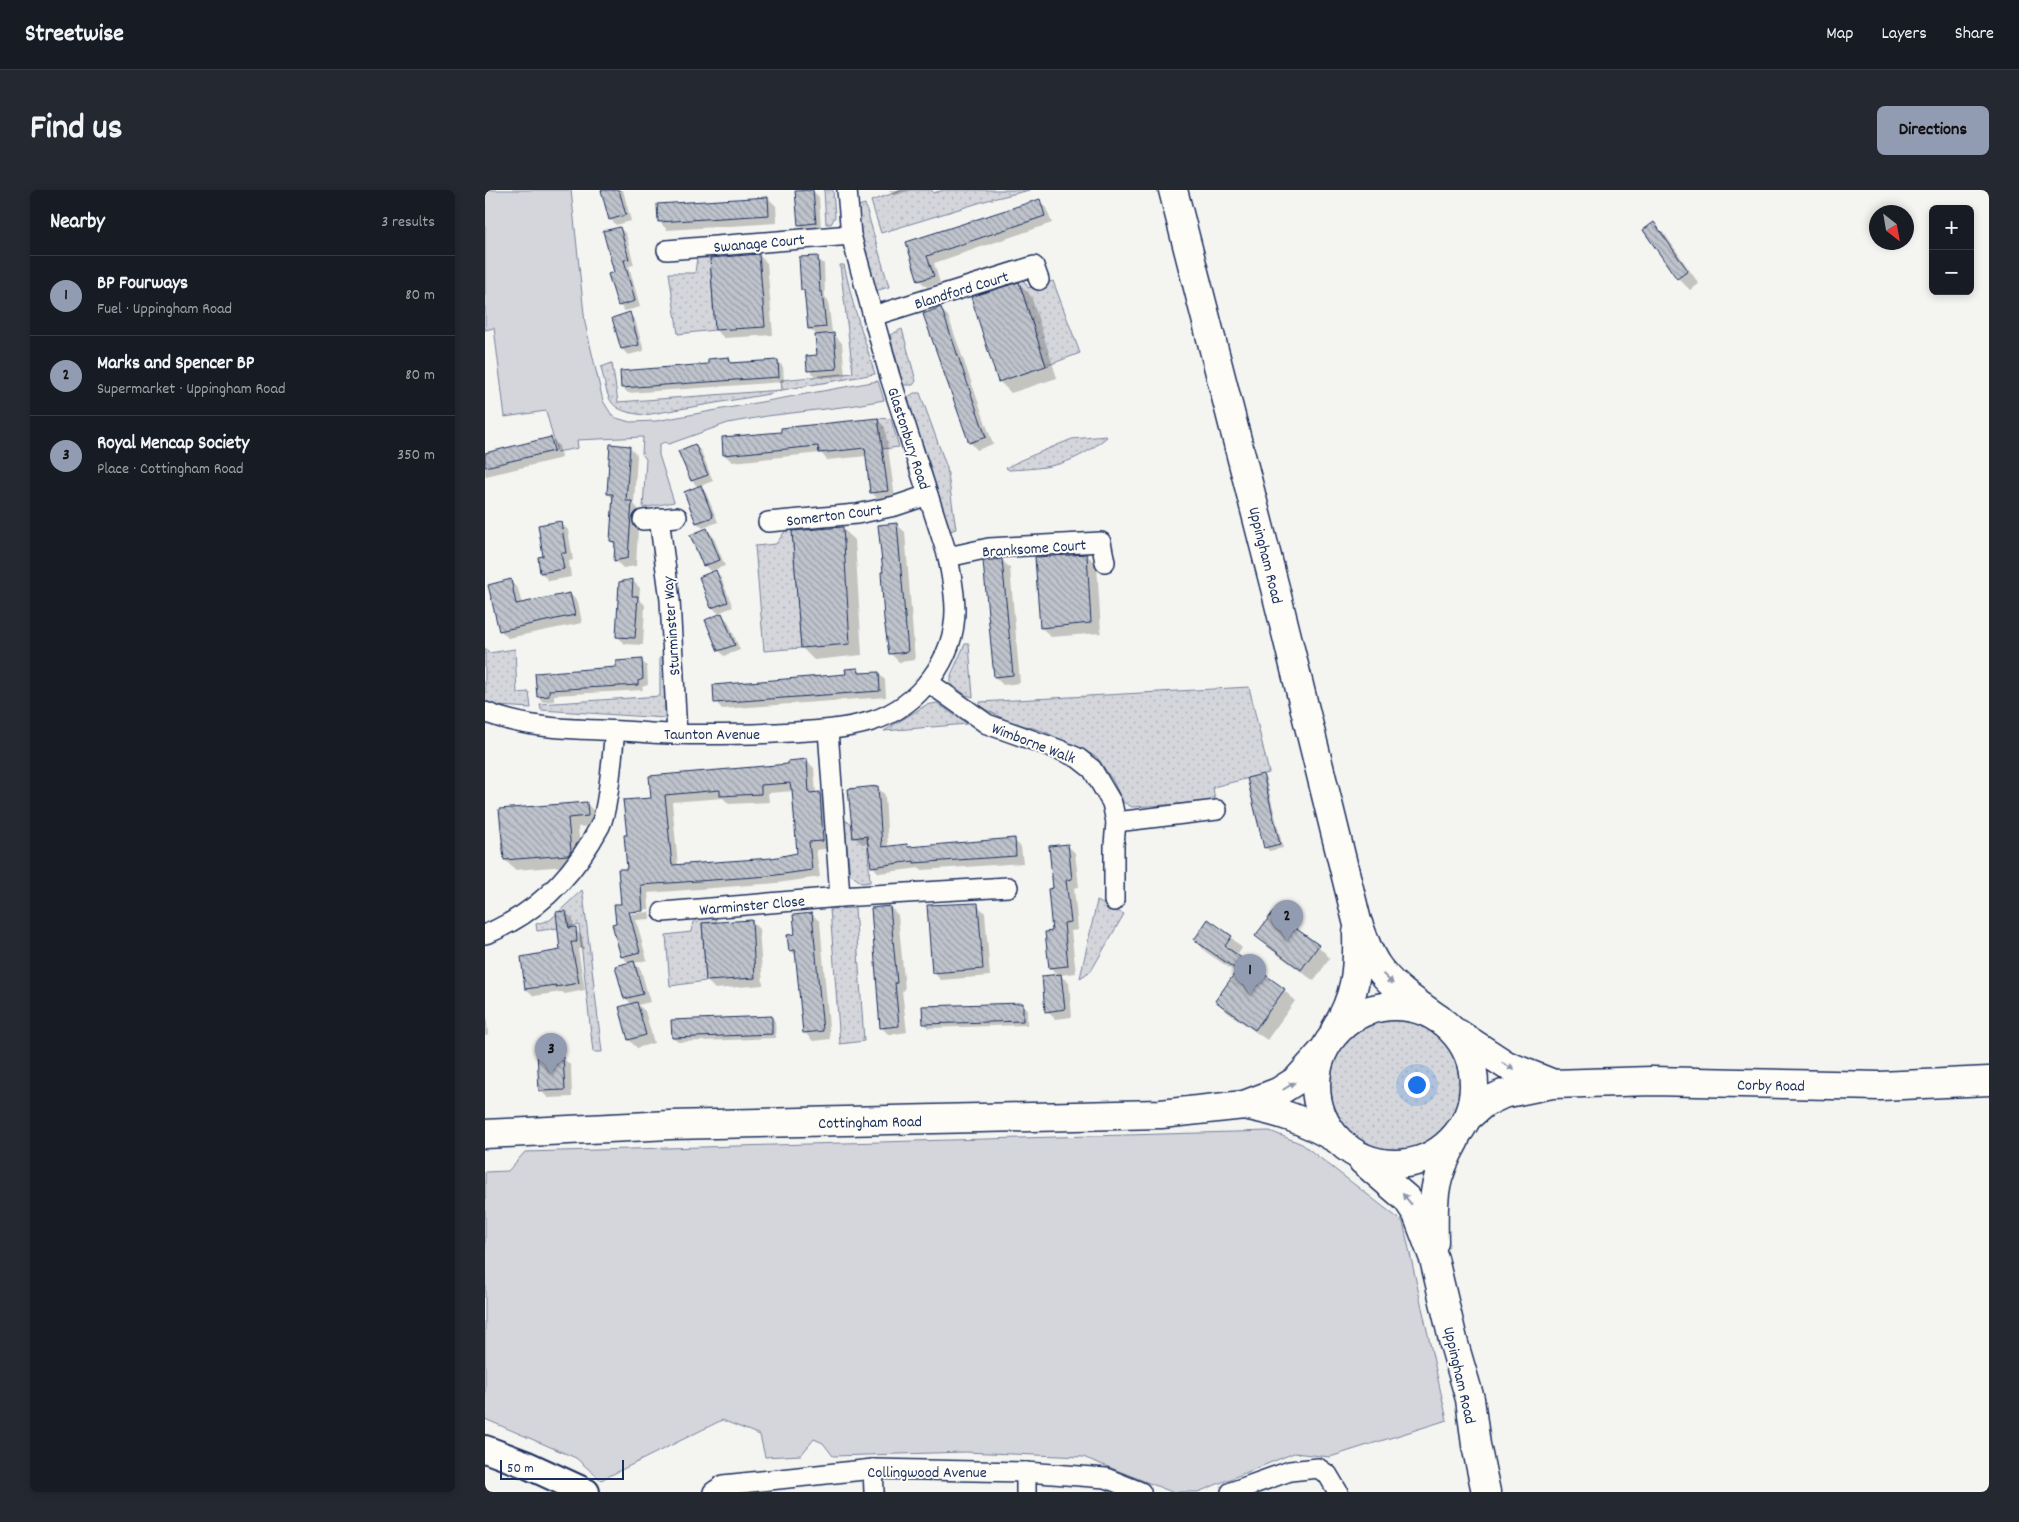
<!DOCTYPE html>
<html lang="en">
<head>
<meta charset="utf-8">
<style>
	body { margin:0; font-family:Dekko,sans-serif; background:#242831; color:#f1f3f6 }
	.controls { position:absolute; right:15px; top:15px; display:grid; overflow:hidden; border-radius:8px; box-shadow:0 2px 8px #0003 }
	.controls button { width:45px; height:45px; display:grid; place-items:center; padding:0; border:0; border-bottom:1px solid #363941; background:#171b24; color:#f1f3f6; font:25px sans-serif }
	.compass { position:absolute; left:1384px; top:15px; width:45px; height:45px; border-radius:50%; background:#171b24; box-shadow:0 2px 8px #0003; rotate:149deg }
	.scale { position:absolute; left:15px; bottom:12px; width:124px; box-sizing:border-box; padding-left:5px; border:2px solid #1b2f5e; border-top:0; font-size:14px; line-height:18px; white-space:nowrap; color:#1b2f5e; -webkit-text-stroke:4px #fdfcf7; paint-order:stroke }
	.you { position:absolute; left:931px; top:894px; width:18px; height:18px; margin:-12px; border:4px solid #fff; border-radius:50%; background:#1a73e8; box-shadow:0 0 0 8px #1a73e833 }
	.badge { display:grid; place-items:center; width:32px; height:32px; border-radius:50%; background:#919bb2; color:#111; font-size:16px; font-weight:700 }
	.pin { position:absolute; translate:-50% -41px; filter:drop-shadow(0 1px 2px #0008) }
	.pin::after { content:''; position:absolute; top:26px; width:18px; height:15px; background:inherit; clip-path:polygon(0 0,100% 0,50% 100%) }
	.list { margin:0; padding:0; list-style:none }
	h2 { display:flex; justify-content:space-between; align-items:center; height:65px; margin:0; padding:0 20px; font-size:21px }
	h2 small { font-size:16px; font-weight:400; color:#9ea1a6 }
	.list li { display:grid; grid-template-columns:32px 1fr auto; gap:15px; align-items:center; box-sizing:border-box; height:80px; padding:0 20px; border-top:1px solid #363941 }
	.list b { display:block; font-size:19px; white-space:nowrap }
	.list p { margin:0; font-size:16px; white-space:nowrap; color:#9ea1a6 }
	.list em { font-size:16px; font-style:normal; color:#9ea1a6 }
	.map { position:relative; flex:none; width:1504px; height:1302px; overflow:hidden; border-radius:8px }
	header { display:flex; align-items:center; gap:30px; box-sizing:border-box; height:70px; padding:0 25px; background:#171b24; border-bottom:1px solid #363941 }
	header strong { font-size:24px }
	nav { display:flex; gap:28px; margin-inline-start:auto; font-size:18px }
	.intro { display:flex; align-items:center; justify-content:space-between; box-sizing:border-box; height:120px; padding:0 30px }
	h1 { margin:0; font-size:35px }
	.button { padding:12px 22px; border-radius:8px; background:#919bb2; color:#111; font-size:18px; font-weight:700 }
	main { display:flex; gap:30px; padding:0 30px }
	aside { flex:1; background:#171b24; border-radius:8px; box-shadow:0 2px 8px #0003 }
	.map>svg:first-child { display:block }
	.grass { fill:url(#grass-dots); stroke:#78829c }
	.park { fill:#d4d6db; stroke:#78829c }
	.shadow { fill:#0003; fill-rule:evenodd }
	.building { fill:url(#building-back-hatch); stroke:#1b2f5e; fill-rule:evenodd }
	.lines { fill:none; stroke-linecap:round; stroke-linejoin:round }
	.street-casing { stroke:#1b2f5e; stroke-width:22 }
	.secondary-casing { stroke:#1b2f5e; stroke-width:30 }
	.highway-casing { stroke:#1b2f5e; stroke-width:31 }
	.street { stroke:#fdfcf7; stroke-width:19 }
	.secondary { stroke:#fdfcf7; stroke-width:26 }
	.highway { stroke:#fdfcf7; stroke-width:28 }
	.oneway { fill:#8c96aa }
	.labels { text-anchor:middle; stroke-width:4; stroke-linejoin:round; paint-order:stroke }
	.street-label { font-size:16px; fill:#1b2f5e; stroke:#fdfcf7 }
</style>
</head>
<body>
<header>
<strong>Streetwise</strong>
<nav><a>Map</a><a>Layers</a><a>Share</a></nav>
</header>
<div class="intro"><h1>Find us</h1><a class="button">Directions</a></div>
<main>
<aside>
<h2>Nearby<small>3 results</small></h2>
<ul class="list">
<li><span class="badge">1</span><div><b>BP Fourways</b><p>Fuel · Uppingham Road</p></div><em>80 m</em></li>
<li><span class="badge">2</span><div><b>Marks and Spencer BP</b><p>Supermarket · Uppingham Road</p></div><em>80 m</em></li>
<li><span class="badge">3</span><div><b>Royal Mencap Society</b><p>Place · Cottingham Road</p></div><em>350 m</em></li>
</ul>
</aside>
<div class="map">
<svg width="1504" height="1302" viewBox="0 0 1504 1302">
	<defs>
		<pattern id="grass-dots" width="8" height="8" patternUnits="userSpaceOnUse" patternTransform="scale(1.25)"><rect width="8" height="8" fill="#d4d6db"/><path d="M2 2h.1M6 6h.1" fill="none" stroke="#b5b8be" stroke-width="1.8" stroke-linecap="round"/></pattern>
		<pattern id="building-back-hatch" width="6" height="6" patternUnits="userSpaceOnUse" patternTransform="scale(1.25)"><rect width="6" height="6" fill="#bfc3cc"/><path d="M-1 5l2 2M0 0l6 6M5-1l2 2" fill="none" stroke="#9a9fa9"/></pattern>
	</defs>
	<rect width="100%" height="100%" fill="#f4f4f1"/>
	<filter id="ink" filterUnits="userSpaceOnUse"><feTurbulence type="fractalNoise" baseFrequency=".02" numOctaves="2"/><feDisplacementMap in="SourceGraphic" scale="10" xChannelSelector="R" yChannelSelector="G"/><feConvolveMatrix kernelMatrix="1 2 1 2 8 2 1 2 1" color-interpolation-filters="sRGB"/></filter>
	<g filter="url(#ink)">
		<!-- grass -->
		<g class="grass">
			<polygon points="339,0 348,0 350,27 346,34 341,34"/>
			<polygon points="418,0 447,0 448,3 459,0 545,0 503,10 396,43 386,11"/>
			<polygon points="380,14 404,97 390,101 375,39 373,16"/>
			<polygon points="212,68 225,68 230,140 193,144 184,83 210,83"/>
			<polygon points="355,75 359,75 368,113 390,184 297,200 296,190 368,183"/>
			<polygon points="533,89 539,91 543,98 568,91 595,163 561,176"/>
			<polygon points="417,139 431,191 428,195 418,195 405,145"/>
			<path d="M127,173l6,39 163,-12 -12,4 -124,21c-39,-4 -36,-15 -44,-48z"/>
			<polygon points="429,203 435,203 462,278 471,339 462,342 445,275 423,213 423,207"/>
			<polygon points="393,228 406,229 414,257 397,259"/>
			<path d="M621,246l1,1c-34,28 -55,31 -98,33l-3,-2 15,-8 51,-21z"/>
			<polygon points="304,336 307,339 316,458 279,461 270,356 291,354"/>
			<polygon points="480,454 484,454 488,507 481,505 466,494 466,485"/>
			<polygon points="0,458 4,463 30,459 32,503 44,502 46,518 13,516 0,511"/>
			<polygon points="175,467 179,468 180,528 56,520 55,514 175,506"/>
			<polygon points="764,497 784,583 728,597 730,612 647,617 638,612 628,591 612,567 558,541 523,531 496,517 495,512"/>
			<polygon points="452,513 482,534 399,541 441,515"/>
			<polygon points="359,630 367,634 368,647 382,646 385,692 377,693 365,684"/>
			<polygon points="97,700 98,704 117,862 108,862 94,735 52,741 51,734 65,730"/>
			<polygon points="612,711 639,724 606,781 595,788"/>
			<polygon points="370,718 379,851 355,854 345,719"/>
			<polygon points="231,728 231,732 217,733 221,791 185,796 181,745 206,742 208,732 212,729"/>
			<circle cx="910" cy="896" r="68"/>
		</g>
		<!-- park -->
		<g class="park">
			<polygon points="0,0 86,0 100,133 118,211 128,227 145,232 171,231 393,191 399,210 365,216 282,226 243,233 184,254 179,252 174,255 174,265 189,312 158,318 161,269 157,264 158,247 92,250 93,258 72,262 61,221 20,227 9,138 0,140"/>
			<polygon points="785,941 817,954 918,1032 962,1230 845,1267 809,1263 713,1302 687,1302 598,1267 480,1262 348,1266 338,1253 329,1249 316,1265 280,1267 275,1245 237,1230 116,1290 91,1268 0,1229 0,982 23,981 40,962"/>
		</g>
		<!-- shadow -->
		<g class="shadow">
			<polygon points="117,0 138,0 146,31 131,35 125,29"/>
			<polygon points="404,0 426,0 409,6"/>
			<polygon points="328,1 334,7 336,39 320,40 314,34"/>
			<polygon points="283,8 291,16 292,33 182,40 175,32"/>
			<polygon points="554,11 561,18 567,33 449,73 455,93 442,97 434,90 423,52"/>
			<polygon points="1169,34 1181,46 1214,94 1205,100 1193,88"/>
			<polygon points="135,38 141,44 149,75 144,76 155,117 140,121 134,115 131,83"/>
			<polygon points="274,65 282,73 288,145 239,148 231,140"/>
			<polygon points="332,68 339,74 340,107 343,110 347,142 340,143 340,145 349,145 357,153 360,186 332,188 324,180 333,167 331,144 324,138 320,102 317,99"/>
			<polygon points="534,94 546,106 572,188 526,203 514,191"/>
			<polygon points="455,119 463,126 508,254 492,260 485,252"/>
			<polygon points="144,124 150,130 159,161 143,165 137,159 129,128"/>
			<polygon points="244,168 249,174 293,171 298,177 299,192 143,203 138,198 224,175"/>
			<polygon points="393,230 400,237 410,308 393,309 386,302 382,266 342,270 336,263 247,272 239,264 297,243"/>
			<polygon points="66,248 74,256 77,268 1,286 0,285 0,264"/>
			<polygon points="210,255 216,261 228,291 215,296 221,303 233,332 218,338 212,333 214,298 207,291 195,261"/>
			<polygon points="144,257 152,265 149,314 154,320 151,376 138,378 130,370 131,356 126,351 128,309 123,303"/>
			<polygon points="75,332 83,340 88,370 84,371 86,387 64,391 56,383 59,368"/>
			<polygon points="412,335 420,342 430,470 414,472 406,464 399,383"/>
			<polygon points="357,338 370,350 377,465 329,470 317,458"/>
			<polygon points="222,340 228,346 240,376 225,381 219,375"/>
			<polygon points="602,365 612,375 616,443 566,447 556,437"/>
			<polygon points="517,370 525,378 535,493 518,495 510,487"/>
			<polygon points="231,382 236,388 248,417 233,423 227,417"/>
			<polygon points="147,390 155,398 154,409 160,415 158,455 140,454 132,446"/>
			<polygon points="25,391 33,399 37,414 85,404 93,412 97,433 23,448 15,440"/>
			<polygon points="237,425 243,431 255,460 239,466 234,460"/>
			<polygon points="156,471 162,476 163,495 157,497 158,500 69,505 69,511 58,512 53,506 51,484 132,478"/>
			<polygon points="373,479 378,484 394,484 400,490 401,507 237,519 231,512 362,486"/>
			<path d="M321,570l8,8 2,25h4l7,8 4,47 -15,2 4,27 -43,6 -129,10 2,26 -14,1 11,40 -12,3 6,7 9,32 -12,3 7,6 9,32 -17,5 -8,-8 -9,-32 12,-3 -6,-7 3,-35 -7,-6 -8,-32 3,-1 6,-19 6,-35v-34l23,-37 -2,-22 139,-12zM309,601l5,63 -27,5 -94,7 -6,-64 51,-4 6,6 40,-2 -1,-9zM164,719v3l-20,2v-3z"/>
			<polygon points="778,585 781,589 798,658 784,661 781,658 764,589"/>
			<polygon points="392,597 400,605 403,658 422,655 425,658 529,650 536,657 538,673 437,680 435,678 394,683 387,676 384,654 377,654 369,647"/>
			<polygon points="101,613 112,624 113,636 93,637 96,671 94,675 30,680 20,670"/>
			<polygon points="582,655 590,663 594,697 589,698 593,740 586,741 591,783 575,785 584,793 587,827 570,829 562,821 573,785 565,777 568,743 569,699"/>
			<polygon points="492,715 500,723 505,786 456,790 448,782"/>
			<polygon points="405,717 413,725 420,800 417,801 422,842 404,845 396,837"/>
			<polygon points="80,722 88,729 89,739 97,746 99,759 93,759 100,800 80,804 77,802 49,806 41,799 76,761"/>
			<polygon points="789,723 833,756 845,768 829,791 784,758 772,746"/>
			<polygon points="327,724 335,732 345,849 328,851 320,843 312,766 305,760 311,745"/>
			<polygon points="266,731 274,739 278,795 230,799 222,791"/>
			<polygon points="746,747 757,758 752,766 799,800 810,811 782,850 742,822 731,811 752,783 721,762 710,750"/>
			<polygon points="0,809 3,845 0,846"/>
			<polygon points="537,814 542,819 542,835 443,838 439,833"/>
			<polygon points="286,827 290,831 291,848 193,852 188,848"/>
			<polygon points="65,862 72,868 78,868 86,876 87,907 63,908 55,900"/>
		</g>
		<!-- building -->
		<g class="building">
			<polygon points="116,0 134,0 141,25 124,30"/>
			<polygon points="328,0 331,33 313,35 310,1"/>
			<polygon points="283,7 284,25 173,32 172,14"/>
			<polygon points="555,9 560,26 442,66 449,86 433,91 421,52"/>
			<polygon points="1169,32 1203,81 1192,89 1158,40"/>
			<polygon points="135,37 144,69 139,70 150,111 133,116 123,84 129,82 118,41"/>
			<polygon points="274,64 280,137 230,140 225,68"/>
			<polygon points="333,66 335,102 337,102 341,137 323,139 319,100 316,100 314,67"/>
			<polygon points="534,92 561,176 513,192 486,107"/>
			<polygon points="456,117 501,247 484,253 438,124"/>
			<polygon points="145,122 154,155 136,159 127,128"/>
			<polygon points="349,143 352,179 322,181 321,166 332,165 330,145"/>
			<polygon points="244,167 245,173 293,170 294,187 136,198 135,181 223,174 223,169"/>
			<polygon points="393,228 403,301 385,303 380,258 334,263 333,256 238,265 237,247 296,242 296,238"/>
			<polygon points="66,247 69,261 0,277 0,263"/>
			<polygon points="125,254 145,256 141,311 147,311 143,368 129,371 130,352 125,351 128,304 122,304"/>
			<polygon points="210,254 223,285 206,291 193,261"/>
			<polygon points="216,295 228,327 211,333 199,302"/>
			<polygon points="76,331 81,363 76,363 79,379 55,383 53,367 58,366 53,335"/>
			<polygon points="412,333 423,462 404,464 399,429 396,382 398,382 393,335"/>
			<polygon points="358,337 365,454 316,458 307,341"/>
			<polygon points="222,338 235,370 218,376 205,345"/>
			<polygon points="602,364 606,433 555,438 550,367"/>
			<polygon points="517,369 528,485 509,487 498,371"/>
			<polygon points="231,380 243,412 226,418 214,387"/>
			<polygon points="26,389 31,414 85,403 90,425 14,441 3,395"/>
			<polygon points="148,389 147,406 153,406 150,448 131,447 134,392"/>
			<polygon points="237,423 250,455 233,461 220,430"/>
			<polygon points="157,469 158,489 153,491 153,495 64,500 64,506 52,507 50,483 131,477 131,471"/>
			<polygon points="373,478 374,483 394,482 395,501 229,513 228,495 361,484 360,479"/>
			<path d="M322,569l2,34 11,-1 3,49 -14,1 3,28 -43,6 -128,9 2,26 -14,1 11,40 -19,5 -9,-33 4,-1 -2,-19h7l-3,-35h9l-3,-34h3l-4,-35 28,-2 -2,-22 139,-12v-3zM305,593l1,6h1l5,64 -25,5 -100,7 -7,-70 55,-5v6l41,-2v-9z"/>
			<polygon points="778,584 795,654 779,658 762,588"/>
			<polygon points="393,596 397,657 422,654 423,657 530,648 531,666 429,673 429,671 386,677 382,646 368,648 363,599"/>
			<polygon points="102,612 103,626 83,628 86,661 83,665 19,670 14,619"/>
			<polygon points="583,654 587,689 581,690 586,732 579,733 583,776 564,778 560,742 567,741 563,699 568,698 564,656"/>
			<polygon points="493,713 498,779 447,783 442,715"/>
			<polygon points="405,716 412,793 410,793 414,836 395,838 386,718"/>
			<polygon points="81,721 84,738 91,737 92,752 86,752 94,793 71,797 71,795 40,799 36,767 75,760 71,722"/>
			<polygon points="788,722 834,755 816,780 770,746"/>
			<polygon points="327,723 338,841 318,843 310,760 304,761 302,745 310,744 308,725"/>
			<polygon points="723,729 747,746 740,756 800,799 770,840 730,811 752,780 709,750"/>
			<polygon points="267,730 270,788 221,791 217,733"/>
			<polygon points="149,771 158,804 139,809 130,776"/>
			<polygon points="576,784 580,819 560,822 557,786"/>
			<polygon points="152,812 161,845 143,850 134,817"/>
			<polygon points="538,813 538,831 438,834 437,816"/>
			<polygon points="287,826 287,844 187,848 186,830"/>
			<polygon points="66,860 66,868 78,867 80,900 54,901 52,861"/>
		</g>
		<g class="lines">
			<!-- street casing -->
			<g class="street-casing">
				<g id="street">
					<polyline points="182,60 366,45"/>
					<polyline points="388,126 549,76 554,90"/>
					<polyline points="174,328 185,410 192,545"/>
					<polyline points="158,330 192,327"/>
					<polyline points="283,332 372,324 410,316 443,305"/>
					<polyline points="463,367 504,358 616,352 620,372"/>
					<polyline points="443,492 502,534 575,560 593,568 607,579 627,613 631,632 629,655 629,711"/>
					<path d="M0,522c48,20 102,16 153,20 46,4 91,3 136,1 33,-2 66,-2 98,-12 47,-15 83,-62 83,-111 0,-18 -4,-35 -7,-53l-58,-180 -17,-61 -22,-81 -4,-45"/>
					<polyline points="631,632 732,620"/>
					<polyline points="355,707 523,697"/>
					<polyline points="178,722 355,707 343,540"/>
					<path d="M0,744c9,-2 16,-7 24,-11 40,-22 70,-58 91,-97 9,-18 12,-72 15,-95"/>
					<polyline points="388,1279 389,1302"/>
					<polyline points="228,1302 238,1295 388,1279 541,1282 621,1288 656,1302"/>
					<polyline points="541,1302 541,1282"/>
					<polyline points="746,1302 805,1281 833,1278 843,1285 853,1302"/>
				</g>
			</g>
			<!-- secondary casing -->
			<g class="secondary-casing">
				<polyline id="secondary" points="0,1259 40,1274 101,1302"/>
			</g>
			<!-- highway casing -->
			<g class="highway-casing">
				<g id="highway">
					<path d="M688,0l102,398 82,333c7,17 12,36 24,50 15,19 38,34 58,48"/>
					<circle cx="910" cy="895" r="79"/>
					<path d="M850,840c21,-34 23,-59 22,-97"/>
					<polyline points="972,843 1021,875 1066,893"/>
					<path d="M759,915c36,7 58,14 91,33"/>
					<polyline points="984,926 999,913 1018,904 1067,894 1167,891 1395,896 1504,891"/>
					<polyline points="0,944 185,935 676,924 759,915 793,902 812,890 838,861"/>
					<polyline points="878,971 922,1009 932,1024 949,1069 969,1154 985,1209 991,1255 1001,1302"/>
					<path d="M949,1052c-1,-45 -2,-61 21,-102"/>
				</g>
			</g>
			<!-- street -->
			<use href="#street" class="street"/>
			<!-- secondary -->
			<use href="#secondary" class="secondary"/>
			<!-- highway -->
			<use href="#highway" class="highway"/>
		</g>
		<!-- one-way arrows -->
		<defs><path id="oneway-solid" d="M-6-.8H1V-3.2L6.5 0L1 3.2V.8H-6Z" transform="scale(1.25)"/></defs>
		<g class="oneway">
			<use href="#oneway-solid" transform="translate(903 789) rotate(44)"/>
			<use href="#oneway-solid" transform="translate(1023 876) rotate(27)"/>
			<use href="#oneway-solid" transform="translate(804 896) rotate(-32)"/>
			<use href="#oneway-solid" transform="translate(922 1009) rotate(-130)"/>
		</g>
	</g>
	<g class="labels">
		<!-- street labels -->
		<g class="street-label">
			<text transform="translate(274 52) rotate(-5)" y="6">Swanage Court</text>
			<text transform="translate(476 99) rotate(-17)" y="6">Blandford Court</text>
			<text transform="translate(425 248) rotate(72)" y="6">Glastonbury Road</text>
			<text transform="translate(349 324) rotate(-7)" y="6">Somerton Court</text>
			<text transform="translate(549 357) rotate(-4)" y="6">Branksome Court</text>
			<text transform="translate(782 365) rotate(76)" y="6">Uppingham Road</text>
			<text transform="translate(185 436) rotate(-94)" y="6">Sturminster Way</text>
			<text x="227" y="549">Taunton Avenue</text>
			<text transform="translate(549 552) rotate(21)" y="6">Wimborne Walk</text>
			<text transform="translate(267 714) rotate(-5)" y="6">Warminster Close</text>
			<text transform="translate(1286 894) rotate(1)" y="6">Corby Road</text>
			<text transform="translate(385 931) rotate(-1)" y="6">Cottingham Road</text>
			<text transform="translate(976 1185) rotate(77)" y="6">Uppingham Road</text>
			<text x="442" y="1287">Collingwood Avenue</text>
		</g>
	</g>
</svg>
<div class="controls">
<button>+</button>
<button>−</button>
</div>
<svg class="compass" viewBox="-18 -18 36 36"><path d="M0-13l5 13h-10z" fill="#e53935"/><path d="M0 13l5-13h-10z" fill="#9ea1a6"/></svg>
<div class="scale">50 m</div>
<div class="you"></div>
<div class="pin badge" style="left:765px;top:805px">1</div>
<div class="pin badge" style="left:802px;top:751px">2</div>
<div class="pin badge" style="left:66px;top:884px">3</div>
</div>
</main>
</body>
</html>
